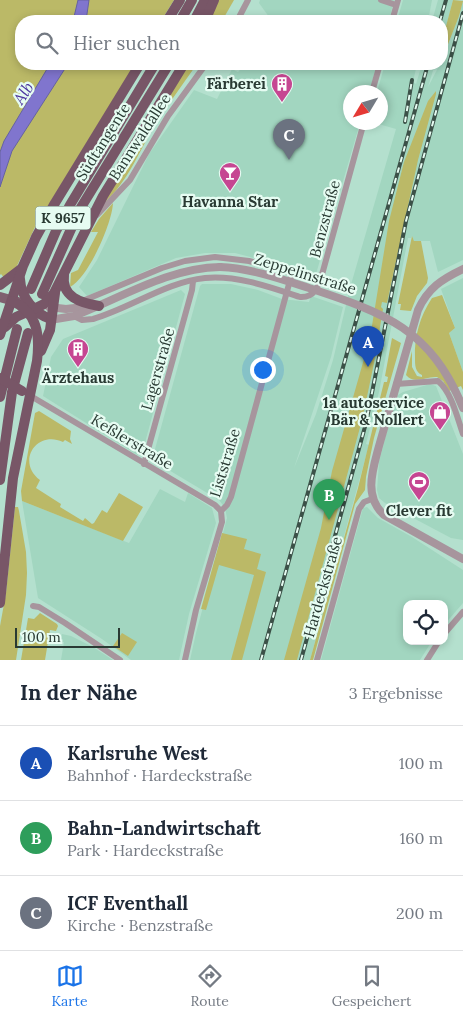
<!DOCTYPE html>
<html lang="de">
<head>
<meta charset="utf-8">
<style>
	body { margin:0; font-family:Lora,serif; background:#f6f6f7; color:#1f2937 }
	.controls { position:absolute; right:15px; bottom:15px; display:grid; overflow:hidden; border-radius:10px; box-shadow:0 2px 8px #0003 }
	.controls button { width:45px; height:45px; display:grid; place-items:center; padding:0; border:0; border-bottom:1px solid #e0e1e3; background:#fff; color:#1f2937; font:25px sans-serif }
	.compass { position:absolute; left:343px; top:85px; width:45px; height:45px; border-radius:50%; background:#fff; box-shadow:0 2px 8px #0003; rotate:232deg }
	.scale { position:absolute; left:15px; bottom:12px; width:105px; box-sizing:border-box; padding-left:5px; border:2px solid #293a33; border-top:0; font-size:14px; line-height:18px; white-space:nowrap; color:#293a33; -webkit-text-stroke:4px #e6fcf2; paint-order:stroke }
	.you { position:absolute; left:262px; top:369px; width:18px; height:18px; margin:-12px; border:4px solid #fff; border-radius:50%; background:#1a73e8; box-shadow:0 0 0 8px #1a73e833 }
	.badge { display:grid; place-items:center; width:32px; height:32px; border-radius:50%; background:#1a73e8; color:#fff; font-size:16px; font-weight:700 }
	.pin { position:absolute; translate:-50% -41px; filter:drop-shadow(0 1px 2px #0008) }
	.pin::after { content:''; position:absolute; top:26px; width:18px; height:15px; background:inherit; clip-path:polygon(0 0,100% 0,50% 100%) }
	.list { margin:0; padding:0; list-style:none }
	h2 { display:flex; justify-content:space-between; align-items:center; height:65px; margin:0; padding:0 20px; font-size:21px }
	h2 small { font-size:16px; font-weight:400; color:#747a83 }
	.list li { display:grid; grid-template-columns:32px 1fr auto; gap:15px; align-items:center; box-sizing:border-box; height:75px; padding:0 20px; border-top:1px solid #e0e1e3 }
	.list b { display:block; font-size:19px; white-space:nowrap }
	.list p { margin:0; font-size:16px; white-space:nowrap; color:#747a83 }
	.list em { font-size:16px; font-style:normal; color:#747a83 }
	.icon { flex:none; width:28px; height:28px; fill:none; stroke:currentColor; stroke-width:2; stroke-linecap:round; stroke-linejoin:round }
	.map { position:relative; flex:none; width:463px; height:660px; overflow:hidden }
	.search { position:absolute; background:#fff; box-shadow:0 2px 8px #0003; left:15px; right:15px; top:15px; height:55px; display:flex; align-items:center; gap:12px; box-sizing:border-box; padding:0 18px; border-radius:20px; color:#747a83; font-size:19px }
	.sheet { height:290px; background:#fff }
	nav { display:flex; justify-content:space-around; align-items:center; box-sizing:border-box; height:70px; border-top:1px solid #e0e1e3; background:#fff; font-size:14px; color:#747a83 }
	nav a { display:grid; justify-items:center; gap:2px }
	nav .on { color:#1a73e8 }
	.map>svg:first-child { display:block }
	.built { fill:#a2d6c0 }
	.green { fill:#bbb967 }
	.water { fill:#8075ce; stroke:#6663a0 }
	.lines { fill:none; stroke-linecap:round; stroke-linejoin:round }
	.minor { stroke:#a7959d; stroke-width:6 }
	.tertiary { stroke:#a7959d; stroke-width:8 }
	.primary { stroke:#7f606f; stroke-width:10 }
	.trunk { stroke:#785667; stroke-width:10 }
	.rail-casing { stroke:#3c5148; stroke-width:4 }
	.rail { stroke:#e6fcf2; stroke-width:2; stroke-dasharray:5.5; stroke-linecap:butt }
	.tertiary-bridge { stroke:#a7959d; stroke-width:8 }
	.trunk-bridge { stroke:#785667; stroke-width:10 }
	.labels { text-anchor:middle; stroke-width:4.5; stroke-linejoin:round; paint-order:stroke }
	.shield { fill:#e6fcf2; stroke:#62746c; stroke-width:1 }
	.shield-label { font-size:14px; font-weight:bold; fill:#293a33 }
	.poi-label { font-size:15px; font-weight:bold; fill:#293a33; stroke:#e6fcf2 }
	.street-label { font-size:15px; fill:#293a33; stroke:#e6fcf2 }
	.water-label { font-size:16px; font-style:italic; fill:#4d36a0; stroke:#e6fcf2 }
</style>
</head>
<body>
<div class="map">
<svg width="463" height="660" viewBox="0 0 463 660">
	<rect width="100%" height="100%" fill="#b4e0ce"/>
	<!-- built -->
	<g class="built">
		<polygon points="260,0 394,0 389,21 272,21 259,3"/>
		<polygon points="403,0 432,0 428,21 397,21"/>
		<polygon points="438,0 453,0 442,41 442,21 432,21"/>
		<polygon points="463,1 463,260 438,272 430,241 414,241 412,236 411,238 408,238 379,392 366,444 369,445 310,660 190,660 196,633 227,518 225,508 219,500 152,460 200,286 202,284 231,284 258,290 282,299 309,302 311,296 343,307 331,357 294,468 316,414 333,360 350,288 396,129 375,123 380,122 380,92 377,92 385,64 417,64 413,82 416,84 422,64 435,64 428,87 440,64 442,64"/>
		<polygon points="245,64 377,64 369,92 350,92 350,122 360,123 316,274 235,253 205,253 176,258 87,296 79,287 97,260 149,154 194,90 217,99 232,69 238,72"/>
		<polygon points="463,278 463,372 449,333 455,328 441,289"/>
		<polygon points="181,290 185,294 142,454 138,455 134,453 43,396 51,357 63,339"/>
		<polygon points="430,384 436,386 463,454 463,540 451,538 385,503 379,498 377,490 379,462 396,396 403,392"/>
		<polygon points="160,489 185,502 188,493 212,508 216,523 189,614 179,660 131,660 102,639 38,598 22,501 129,543"/>
		<polygon points="367,507 378,518 412,537 463,570 463,603 444,625 444,604 407,604 407,641 432,641 420,660 321,660 363,508"/>
		<polygon points="62,634 71,636 93,647 113,660 61,660 64,642 60,642"/>
	</g>
	<!-- green -->
	<g class="green">
		<polygon points="0,0 174,0 161,21 21,21 21,64 135,64 35,227 16,268 6,280 1,274 0,275"/>
		<polygon points="218,0 234,0 222,21 209,21"/>
		<polygon points="453,0 463,1 459,16 442,60 442,41"/>
		<path d="M187,64h10c-14,20 -29,40 -42,61 -16,26 -27,57 -51,78z"/>
		<polygon points="436,91 436,94 418,160 387,303 382,302 381,307 383,309 374,363 363,416 360,419 362,420 297,660 284,660 321,528 332,471 370,338 389,221 404,162 428,101"/>
		<path d="M113,203c-1,21 -25,75 -43,84l1,-14 7,-3 20,-38h-7l8,-13z"/>
		<polygon points="412,236 414,241 421,241 428,278 427,283 417,296 411,311 400,310 401,304 398,304"/>
		<path d="M442,295l13,33 -6,5 14,39v18l-2,-4 -12,5 -6,-10 -6,-4c-11,-1 -23,8 -31,-2l6,-24v16l5,9 5,1v-2c-7,-3 -7,-10 -7,-17 -1,-21 5,-42 17,-60z"/>
		<polygon points="392,338 401,343 374,438 366,477 365,490 355,504 313,660 310,660 358,488 384,382 387,382 388,377 385,376"/>
		<path d="M39,411l32,20 -1,8 2,5 -7,-4 -2,2c-27,-12 -47,20 -23,38l-4,8 25,16 -1,3 23,14 2,-3 7,6 2,-1 8,-13 5,3 12,-20 24,14 -20,34 -101,-40 -1,-10 14,-78z"/>
		<polygon points="15,507 18,507 19,511 26,552 27,573 26,595 16,660 0,660 0,626 6,593"/>
		<polygon points="222,533 247,539 244,549 261,554 257,569 266,572 242,660 231,660 254,575 219,565 206,610 201,609"/>
		<polygon points="40,613 57,624 58,626 56,631 50,630 45,660 21,660 28,618 34,619"/>
		<polygon points="122,633 137,642 128,656 113,646"/>
	</g>
	<!-- water -->
	<g class="water">
		<polygon points="78,0 89,0 86,21 73,21"/>
		<polygon points="50,64 68,64 12,151 0,187 0,152 4,141"/>
	</g>
	<g class="lines">
		<!-- minor -->
		<g class="minor">
			<polyline points="381,0 396,5"/>
			<polyline points="237,21 248,0"/>
			<polyline points="392,21 398,0"/>
			<polyline points="372,92 380,64"/>
			<polyline points="97,215 130,180 168,116 206,64"/>
			<polyline points="80,302 162,268 185,261 215,257 249,261 320,281"/>
			<path d="M74,316l8,4 11,-1c38,-11 73,-37 112,-41 32,-3 65,9 95,19 16,1 19,-13 23,-26l41,-149"/>
			<path d="M396,384l42,-3c14,12 19,36 25,53"/>
			<polyline points="29,395 215,505 221,511 222,522 196,610 185,660"/>
			<polyline points="144,464 192,290 193,281"/>
			<polyline points="221,511 227,505 231,497 292,273"/>
			<polyline points="33,606 39,607 65,623 120,660"/>
			<polyline points="444,634 463,612"/>
			<polyline points="317,660 359,509 364,502 372,499"/>
			<polyline points="427,660 439,641"/>
		</g>
		<!-- tertiary -->
		<g class="tertiary">
			<path d="M463,269c-21,10 -35,19 -45,41l-39,136c-6,23 -16,50 5,69l79,44"/>
			<polyline points="49,307 66,309 92,306"/>
			<path d="M48,319h8l18,-3c47,-18 94,-48 146,-49"/>
		</g>
		<!-- primary -->
		<polyline class="primary" points="0,297 18,302"/>
		<!-- trunk -->
		<g class="trunk">
			<polyline points="167,21 180,0"/>
			<polyline points="180,21 192,0"/>
			<polyline points="194,21 205,0"/>
			<polyline points="205,21 214,0"/>
			<path d="M64,275c-3,22 17,28 35,31"/>
			<path d="M20,279c1,18 14,35 31,40"/>
			<polyline points="0,285 21,269"/>
			<polyline points="31,289 56,231 70,205 155,64"/>
			<polyline points="42,294 80,209 169,64"/>
			<polyline points="34,309 44,304 54,293 103,196 184,64"/>
			<polyline points="5,327 16,317 27,312"/>
			<polyline points="0,335 23,266 36,237 55,203 140,64"/>
			<polyline points="41,351 50,330 55,293"/>
			<polyline points="0,397 17,329"/>
			<polyline points="0,480 12,392 28,333"/>
			<path d="M0,603l13,-125 24,-117c3,-25 1,-49 -25,-60"/>
		</g>
		<!-- rail casing -->
		<g class="rail-casing">
			<g id="rail">
				<polyline points="440,21 446,0"/>
				<polyline points="405,122 412,80"/>
				<polyline points="261,660 428,64"/>
				<polyline points="301,660 366,423 406,221 463,13"/>
			</g>
		</g>
		<!-- rail -->
		<use href="#rail" class="rail"/>
		<!-- tertiary-bridge -->
		<path class="tertiary-bridge" d="M220,267c30,1 61,12 89,21 76,25 122,41 154,120"/>
		<!-- trunk-bridge -->
		<polyline class="trunk-bridge" points="0,378 22,391"/>
	</g>
	<!-- icons -->
	<defs>
		<g id="building-pin" transform="scale(1.125)"><path d="M0 17L-7.5 6A9.5 9.5 0 1 1 7.5 6Z" fill="#c64692" stroke="#e6fcf2"/><path d="M-4-6H4V6H1V3H-1V6H-4ZM-2.5-4.3h1.7v1.8h-1.7ZM.8-4.3h1.7v1.8H.8ZM-2.5-1h1.7V.8h-1.7ZM.8-1h1.7V.8H.8Z" fill="#fff"/></g>
		<g id="bar-pin" transform="scale(1.125)"><path d="M0 17L-7.5 6A9.5 9.5 0 1 1 7.5 6Z" fill="#c64692" stroke="#e6fcf2"/><path d="M-6-5H6L.8 .8V4.5H3.5V6h-7V4.5H-.8V.8Z" fill="#fff"/></g>
		<g id="shop-pin" transform="scale(1.125)"><path d="M0 17L-7.5 6A9.5 9.5 0 1 1 7.5 6Z" fill="#c64692" stroke="#e6fcf2"/><path d="M-5-2.5h2.3a2.7 3.5 0 0 1 5.4 0H5L5.5 6h-11ZM-1.5-2.5h3a1.5 2.3 0 0 0-3 0Z" fill="#fff"/></g>
		<g id="stadium-pin" transform="scale(1.125)"><path d="M0 17L-7.5 6A9.5 9.5 0 1 1 7.5 6Z" fill="#c64692" stroke="#e6fcf2"/><path d="M0-5a6.5 5 0 1 0 0 10a6.5 5 0 1 0 0-10ZM-3.5-1.8h7v3.6h-7Z" fill="#fff"/></g>
	</defs>
	<g fill-rule="evenodd">
		<use href="#building-pin" x="282" y="84"/>
		<use href="#bar-pin" x="230" y="173"/>
		<use href="#building-pin" x="78" y="349"/>
		<use href="#shop-pin" x="440" y="412"/>
		<use href="#stadium-pin" x="419" y="482"/>
	</g>
	<g class="labels">
		<!-- shield labels -->
		<rect class="shield" x="35.5" y="206.5" width="55" height="23" rx="4"/>
		<g class="shield-label">
			<text x="63" y="223">K 9657</text>
		</g>
		<!-- poi labels -->
		<g class="poi-label">
			<text x="266" y="89" text-anchor="end">Färberei</text>
			<text x="230" y="207">Havanna Star</text>
			<text x="78" y="383">Ärztehaus</text>
			<text x="424" y="408" text-anchor="end">1a autoservice<tspan x="424" dy="17">Bär &amp; Nollert</tspan></text>
			<text x="419" y="516">Clever fit</text>
		</g>
		<!-- street labels -->
		<g class="street-label">
			<text transform="translate(140 137) rotate(-57)" y="5">Bannwaldallee</text>
			<text transform="translate(103 142) rotate(-58)" y="5">Südtangente</text>
			<text transform="translate(325 219) rotate(-75)" y="5">Benzstraße</text>
			<text transform="translate(305 274) rotate(17)" y="5">Zeppelinstraße</text>
			<text transform="translate(158 369) rotate(-74)" y="5">Lagerstraße</text>
			<text transform="translate(132 442) rotate(31)" y="5">Keßlerstraße</text>
			<text transform="translate(225 463) rotate(-73)" y="5">Liststraße</text>
			<text transform="translate(323 587) rotate(-74)" y="5">Hardeckstraße</text>
		</g>
		<!-- water labels -->
		<g class="water-label">
			<text transform="translate(23 93) rotate(-56)" y="6">Alb</text>
		</g>
	</g>
</svg>
<div class="controls">
<button><svg class="icon" aria-label="locate" viewBox="0 0 24 24"><circle cx="12" cy="12" r="6"/><path d="M12 2v4M12 18v4M2 12h4M18 12h4"/></svg></button>
</div>
<svg class="compass" viewBox="-18 -18 36 36"><path d="M0-13l5 13h-10z" fill="#e53935"/><path d="M0 13l5-13h-10z" fill="#747a83"/></svg>
<div class="scale">100 m</div>
<div class="you"></div>
<div class="pin badge" style="left:368px;top:367px;background:#1a4fb4">A</div>
<div class="pin badge" style="left:329px;top:520px;background:#2e9e5b">B</div>
<div class="pin badge" style="left:289px;top:160px;background:#6b7280">C</div>
<div class="search"><svg class="icon" aria-label="search" viewBox="0 0 24 24"><circle cx="10" cy="10" r="6"/><path d="M15 15l6 6"/></svg>Hier suchen</div>
</div>
<section class="sheet">
<h2>In der Nähe<small>3 Ergebnisse</small></h2>
<ul class="list">
<li><span class="badge" style="background:#1a4fb4">A</span><div><b>Karlsruhe West</b><p>Bahnhof · Hardeckstraße</p></div><em>100 m</em></li>
<li><span class="badge" style="background:#2e9e5b">B</span><div><b>Bahn-Landwirtschaft</b><p>Park · Hardeckstraße</p></div><em>160 m</em></li>
<li><span class="badge" style="background:#6b7280">C</span><div><b>ICF Eventhall</b><p>Kirche · Benzstraße</p></div><em>200 m</em></li>
</ul>
</section>
<nav>
<a class="on"><svg class="icon" aria-label="map" viewBox="0 0 24 24"><path d="M3 6l6-2 6 2 6-2v14l-6 2-6-2-6 2zM9 4v14M15 6v14"/></svg>Karte</a>
<a><svg class="icon" aria-label="directions" viewBox="0 0 24 24"><path d="M12 3l9 9-9 9-9-9zM9 14v-3h6M13 9l2 2-2 2"/></svg>Route</a>
<a><svg class="icon" aria-label="saved" viewBox="0 0 24 24"><path d="M7 4h10v16l-5-4-5 4z"/></svg>Gespeichert</a>
</nav>
</body>
</html>
